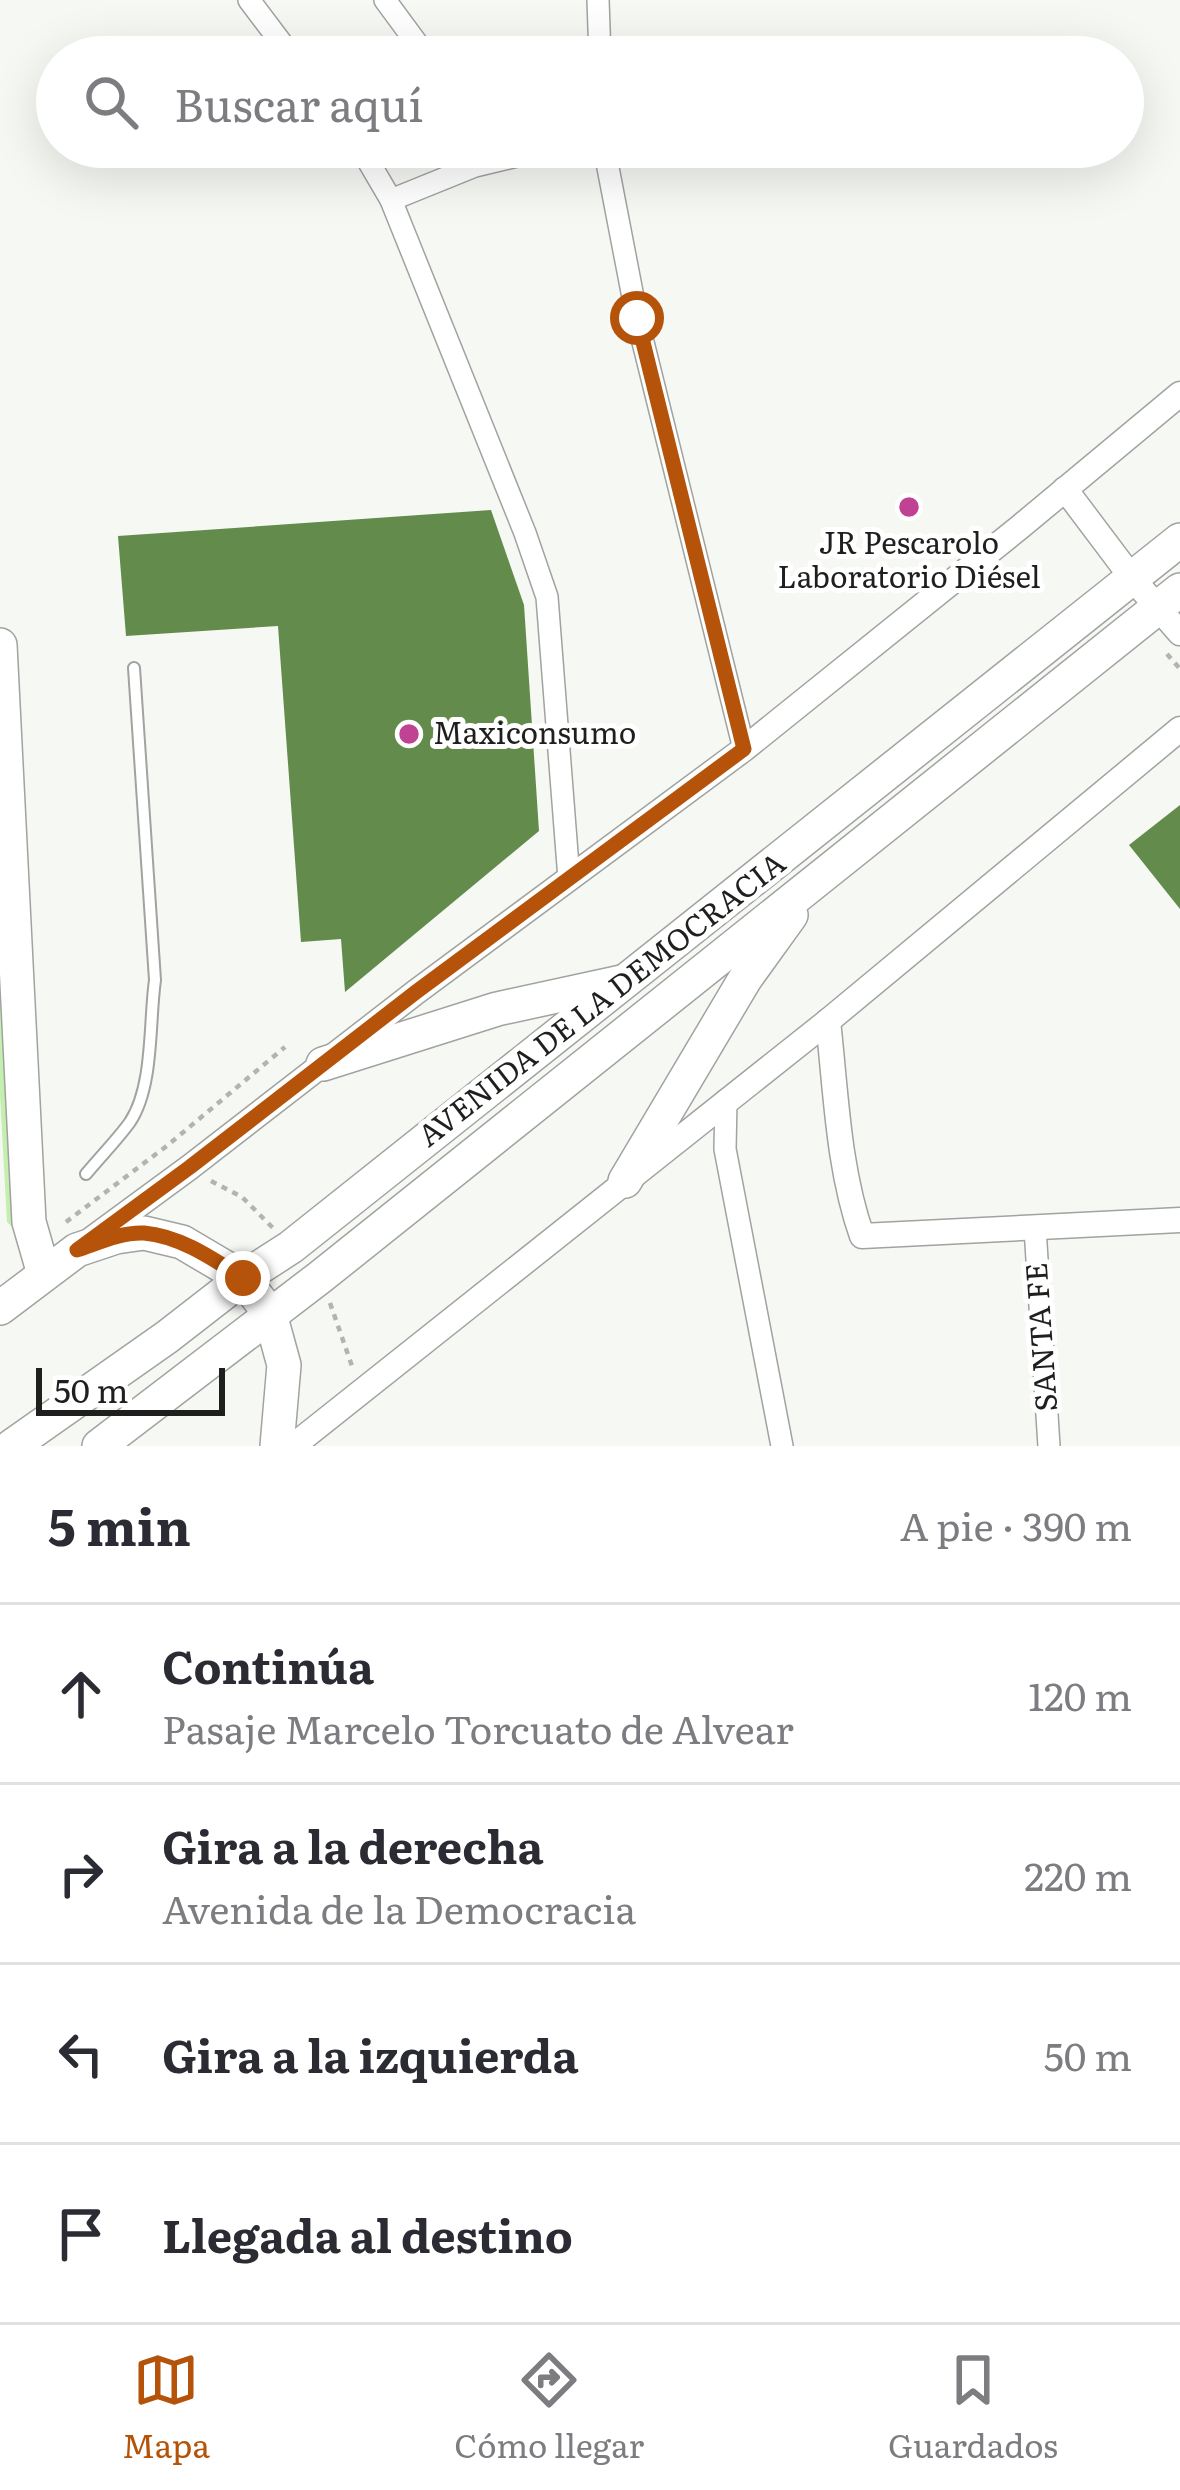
<!DOCTYPE html>
<html lang="es">
<head>
<meta charset="utf-8">
<style>
	body { margin:0; font-family:Literata,serif; background:#f7f7f7; color:#2b2b33 }
	.scale { position:absolute; left:36px; bottom:30px; width:189px; box-sizing:border-box; padding-left:12px; border:6px solid #1f201e; border-top:0; font-size:33px; line-height:42px; white-space:nowrap; color:#1f201e; -webkit-text-stroke:9px #fff; paint-order:stroke }
	.stop { position:absolute; width:36px; height:36px; margin:-27px; border:9px solid #b45309; border-radius:50%; background:#fff }
	.stop.end { background:#b45309; border-color:#fff; box-shadow:0 3px 12px #0008 }
	.list { margin:0; padding:0; list-style:none }
	h2 { display:flex; justify-content:space-between; align-items:center; height:156px; margin:0; padding:0 48px; font-size:51px }
	h2 small { font-size:39px; font-weight:400; color:#7c7c81 }
	.list li { display:grid; grid-template-columns:78px 1fr auto; gap:36px; align-items:center; box-sizing:border-box; height:180px; padding:0 48px; border-top:3px solid #e1e1e2 }
	.list b { display:block; font-size:45px; white-space:nowrap }
	.list p { margin:0; font-size:39px; white-space:nowrap; color:#7c7c81 }
	.list em { font-size:39px; font-style:normal; color:#7c7c81 }
	.icon { flex:none; width:66px; height:66px; fill:none; stroke:currentColor; stroke-width:2; stroke-linecap:round; stroke-linejoin:round }
	.map { position:relative; flex:none; width:1180px; height:1446px; overflow:hidden }
	.search { position:absolute; background:#fff; box-shadow:0 12px 48px #0002; left:36px; right:36px; top:36px; height:132px; display:flex; align-items:center; gap:30px; box-sizing:border-box; padding:0 42px; border-radius:66px; color:#7c7c81; font-size:45px }
	.sheet { height:876px; background:#fff }
	nav { display:flex; justify-content:space-around; align-items:center; box-sizing:border-box; height:168px; border-top:3px solid #e1e1e2; background:#fff; font-size:33px; color:#7c7c81 }
	nav a { display:grid; justify-items:center; gap:6px }
	nav .on { color:#b45309 }
	.map>svg:first-child { display:block }
	.green { fill:#c4efae }
	.building { fill:#638b4c }
	.lines { fill:none; stroke-linecap:round; stroke-linejoin:round }
	.service-casing { stroke:#a0a39f; stroke-width:14 }
	.minor-casing { stroke:#a0a39f; stroke-width:24 }
	.tertiary-casing { stroke:#a0a39f; stroke-width:27 }
	.primary-casing { stroke:#a0a39f; stroke-width:36 }
	.trunk-casing { stroke:#a0a39f; stroke-width:36 }
	.path { stroke:#b2b4b0; stroke-width:4.5; stroke-dasharray:6 6; stroke-linecap:butt }
	.service { stroke:#fff; stroke-width:10 }
	.minor { stroke:#fff; stroke-width:21 }
	.tertiary { stroke:#fff; stroke-width:24 }
	.primary { stroke:#fff; stroke-width:33 }
	.trunk { stroke:#fff; stroke-width:33 }
	.route { stroke:#b45309; stroke-width:15 }
	.poi-dot { fill:#c04393; stroke:#fff; stroke-width:4.5 }
	.labels { text-anchor:middle; stroke-width:10; stroke-linejoin:round; paint-order:stroke }
	.poi-label { font-size:30px; fill:#1f201e; stroke:#fff }
	.street-label { font-size:30px; fill:#1f201e; stroke:#fff }
</style>
</head>
<body>
<div class="map">
<svg width="1180" height="1446" viewBox="0 0 1180 1446">
	<rect width="100%" height="100%" fill="#f5f8f3"/>
	<!-- green -->
	<polygon class="green" points="0,923 14,1225 12,1227 7,1222 0,1096"/>
	<!-- building -->
	<g class="building">
		<polygon points="491,510 524,605 539,831 345,992 341,939 301,942 278,626 126,636 118,536"/>
		<polygon points="1180,805 1180,909 1129,845"/>
	</g>
	<g class="lines">
		<!-- service casing -->
		<g class="service-casing">
			<path id="service" d="M86,1174c14,-17 31,-34 44,-52 24,-36 19,-101 25,-142l-21,-312"/>
		</g>
		<!-- minor casing -->
		<g class="minor-casing">
			<g id="minor">
				<polyline points="249,0 292,57"/>
				<polyline points="385,0 427,57"/>
				<polyline points="598,0 600,57"/>
				<polyline points="360,147 391,200 525,533 547,597 569,879"/>
				<polyline points="604,147 637,318 744,749"/>
				<polyline points="391,200 475,166 556,147"/>
				<polyline points="726,1100 725,1149 782,1446"/>
				<polyline points="1035,1228 1049,1446"/>
			</g>
		</g>
		<!-- tertiary casing -->
		<g class="tertiary-casing">
			<g id="tertiary">
				<polyline points="1065,489 1132,578 1180,633"/>
				<path d="M828,1021c8,71 10,147 34,215l318,-16"/>
				<polyline points="92,1239 190,1167 416,992 744,749 1020,527 1180,394"/>
				<polyline points="293,1446 828,1021 1180,729"/>
			</g>
		</g>
		<!-- primary casing -->
		<g class="primary-casing">
			<g id="primary">
				<polyline points="0,645 29,1222 44,1274"/>
				<polyline points="0,1308 77,1250 116,1237 144,1233 182,1242 243,1278 270,1314 284,1365 277,1446"/>
			</g>
		</g>
		<!-- trunk casing -->
		<g class="trunk-casing">
			<g id="trunk">
				<polyline points="323,1064 497,1009 621,982"/>
				<polyline points="625,1181 745,979 791,915"/>
				<polyline points="12,1446 167,1337 243,1278 291,1247 1180,540"/>
				<polyline points="99,1446 319,1278 1180,590"/>
			</g>
		</g>
		<!-- path -->
		<g class="path">
			<polyline points="1167,654 1180,669"/>
			<polyline points="211,1181 242,1197 273,1228"/>
			<polyline points="66,1222 168,1145 285,1047"/>
			<polyline points="330,1303 352,1366"/>
		</g>
		<!-- service -->
		<use href="#service" class="service"/>
		<!-- minor -->
		<use href="#minor" class="minor"/>
		<!-- tertiary -->
		<use href="#tertiary" class="tertiary"/>
		<!-- primary -->
		<use href="#primary" class="primary"/>
		<!-- trunk -->
		<use href="#trunk" class="trunk"/>
	</g>
	<g class="lines">
		<!-- route -->
		<path class="route" d="M243,1278c-30,-19 -63,-42 -99,-45 -23,-1 -46,10 -67,17l113,-83 226,-175 328,-243 -107,-431"/>
	</g>
	<!-- markers -->
	<g class="poi-dot">
		<circle cx="909" cy="507" r="12"/>
		<circle cx="409" cy="734" r="12"/>
	</g>
	<g class="labels">
		<!-- poi labels -->
		<g class="poi-label">
			<text x="909" y="554">JR Pescarolo<tspan x="909" dy="34">Laboratorio Diésel</tspan></text>
			<text x="433" y="744" text-anchor="start">Maxiconsumo</text>
		</g>
		<!-- street labels -->
		<g class="street-label">
			<text transform="translate(602 1000) rotate(-38)" y="10">AVENIDA DE LA DEMOCRACIA</text>
			<text transform="translate(1042 1337) rotate(-94)" y="10">SANTA FE</text>
		</g>
	</g>
</svg>
<div class="scale">50 m</div>
<div class="stop" style="left:637px;top:318px"></div>
<div class="stop end" style="left:243px;top:1278px"></div>
<div class="search"><svg class="icon" aria-label="search" viewBox="0 0 24 24"><circle cx="10" cy="10" r="6"/><path d="M15 15l6 6"/></svg>Buscar aquí</div>
</div>
<section class="sheet">
<h2>5 min<small>A pie · 390 m</small></h2>
<ul class="list">
<li><svg class="icon" aria-label="ahead" viewBox="0 0 24 24"><path d="M12 20V5M6 11l6-6 6 6"/></svg><div><b>Continúa</b><p>Pasaje Marcelo Torcuato de Alvear</p></div><em>120 m</em></li>
<li><svg class="icon" aria-label="right" viewBox="0 0 24 24"><path d="M7 20v-9h11M14 6l5 5-5 5"/></svg><div><b>Gira a la derecha</b><p>Avenida de la Democracia</p></div><em>220 m</em></li>
<li><svg class="icon" aria-label="left" viewBox="0 0 24 24"><path d="M17 20v-9H6M10 6l-5 5 5 5"/></svg><div><b>Gira a la izquierda</b></div><em>50 m</em></li>
<li><svg class="icon" aria-label="arrive" viewBox="0 0 24 24"><path d="M6 21V4h12l-3 4 3 4H6"/></svg><div><b>Llegada al destino</b></div></li>
</ul>
</section>
<nav>
<a class="on"><svg class="icon" aria-label="map" viewBox="0 0 24 24"><path d="M3 6l6-2 6 2 6-2v14l-6 2-6-2-6 2zM9 4v14M15 6v14"/></svg>Mapa</a>
<a><svg class="icon" aria-label="directions" viewBox="0 0 24 24"><path d="M12 3l9 9-9 9-9-9zM9 14v-3h6M13 9l2 2-2 2"/></svg>Cómo llegar</a>
<a><svg class="icon" aria-label="saved" viewBox="0 0 24 24"><path d="M7 4h10v16l-5-4-5 4z"/></svg>Guardados</a>
</nav>
</body>
</html>
